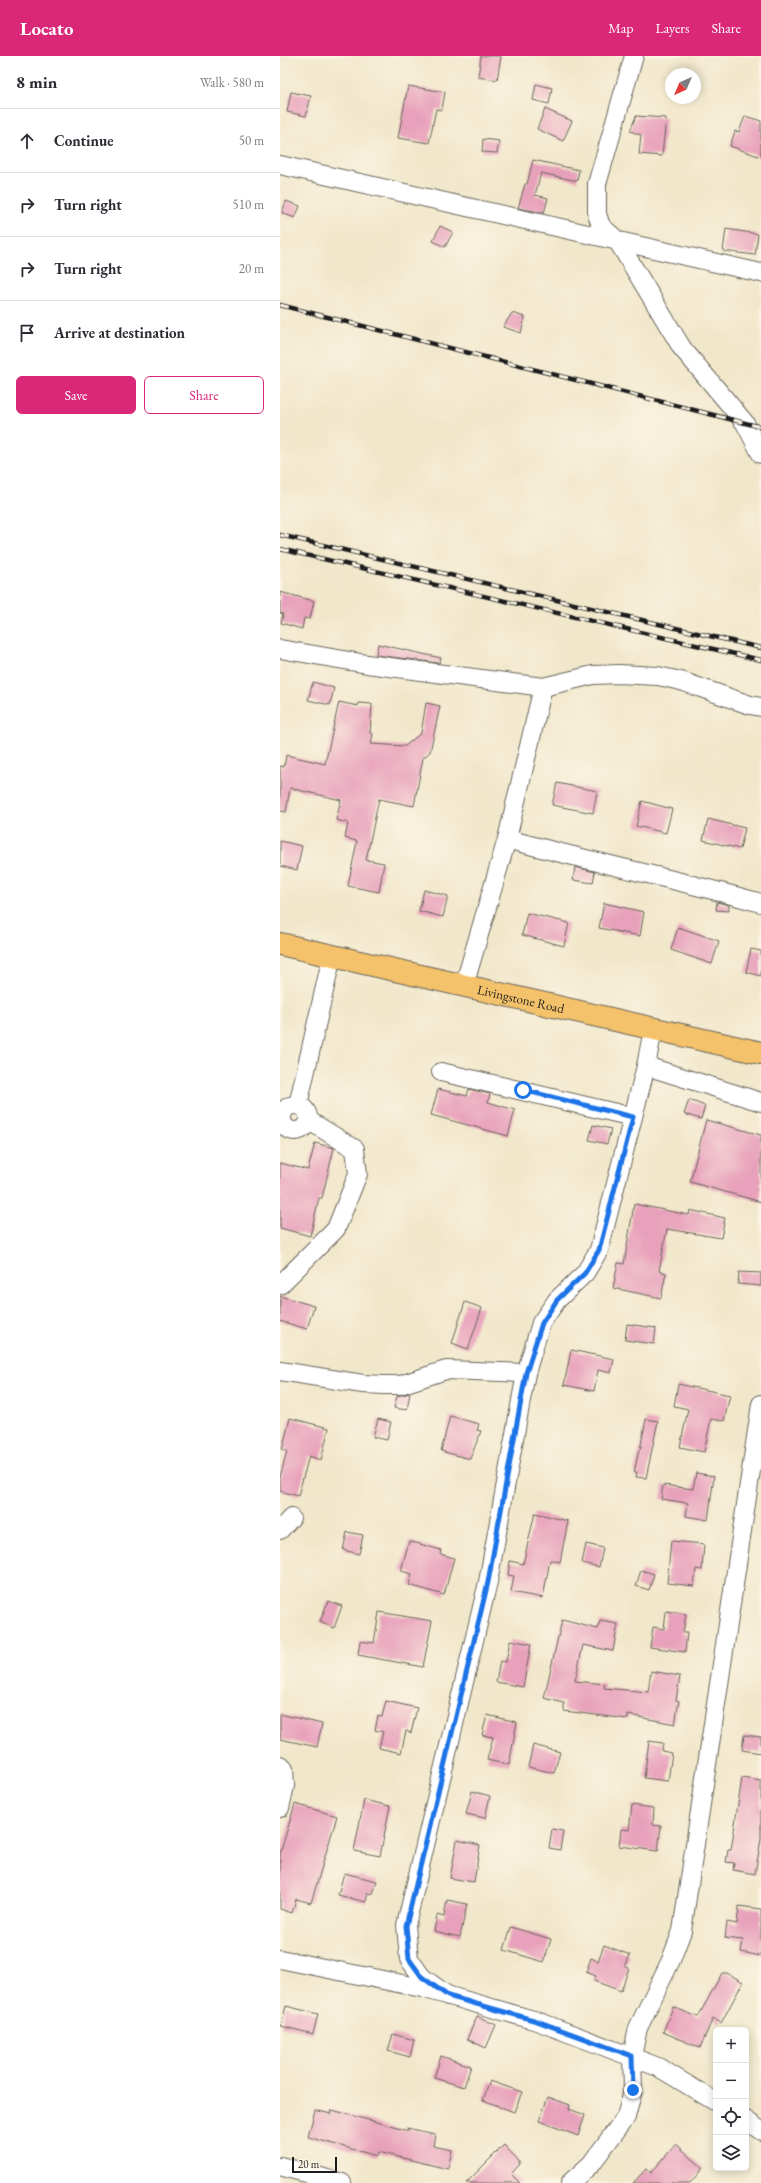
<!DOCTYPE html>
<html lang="en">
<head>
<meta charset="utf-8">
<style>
	body { margin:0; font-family:"EB Garamond",serif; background:#f7f7f7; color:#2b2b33 }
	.controls { position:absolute; right:12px; bottom:12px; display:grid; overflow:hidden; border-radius:6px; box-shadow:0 2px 10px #0003 }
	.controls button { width:36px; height:36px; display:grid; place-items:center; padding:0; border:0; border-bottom:1px solid #e1e1e2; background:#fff; color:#2b2b33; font:20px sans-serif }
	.compass { position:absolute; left:385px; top:12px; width:36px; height:36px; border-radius:50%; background:#fff; box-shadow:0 2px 10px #0003; rotate:224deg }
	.scale { position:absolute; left:12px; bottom:10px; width:45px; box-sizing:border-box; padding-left:4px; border:2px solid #1c1c1c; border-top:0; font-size:11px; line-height:14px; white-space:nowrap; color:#1c1c1c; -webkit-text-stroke:3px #fcf5e5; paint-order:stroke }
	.stop { position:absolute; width:12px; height:12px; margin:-9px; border:3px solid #1a73e8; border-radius:50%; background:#fff }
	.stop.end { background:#1a73e8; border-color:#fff; box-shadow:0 1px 4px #0008 }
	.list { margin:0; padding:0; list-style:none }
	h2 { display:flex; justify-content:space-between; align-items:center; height:52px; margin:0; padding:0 16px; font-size:17px }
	h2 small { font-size:13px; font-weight:400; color:#7c7c81 }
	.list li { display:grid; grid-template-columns:26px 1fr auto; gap:12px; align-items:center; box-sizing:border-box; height:64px; padding:0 16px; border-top:1px solid #e1e1e2 }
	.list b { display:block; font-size:15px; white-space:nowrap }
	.list em { font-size:13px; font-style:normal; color:#7c7c81 }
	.actions { display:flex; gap:8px; padding:12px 16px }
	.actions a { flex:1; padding:9px 0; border:1px solid #db2777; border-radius:6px; text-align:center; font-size:14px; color:#db2777 }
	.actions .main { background:#db2777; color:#fff }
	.icon { flex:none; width:22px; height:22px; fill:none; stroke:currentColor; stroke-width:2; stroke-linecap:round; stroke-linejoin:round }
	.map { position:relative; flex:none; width:481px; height:2127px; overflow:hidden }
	header { display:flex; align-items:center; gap:24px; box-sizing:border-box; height:56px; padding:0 20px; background:#db2777; color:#fff }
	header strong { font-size:19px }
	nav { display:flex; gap:22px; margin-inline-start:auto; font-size:14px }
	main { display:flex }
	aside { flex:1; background:#fff }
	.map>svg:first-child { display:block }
	.building { fill:#e8a1bb }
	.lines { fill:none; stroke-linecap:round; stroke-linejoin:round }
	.minor-casing { stroke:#676359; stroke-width:20 }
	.highway-casing { stroke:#676359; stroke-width:24 }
	.minor { stroke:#fff; stroke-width:18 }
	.highway { stroke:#f4c26a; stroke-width:22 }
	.rail-casing { stroke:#1c1c1c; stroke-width:4.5 }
	.rail { stroke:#fcf5e5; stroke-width:3; stroke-dasharray:9; stroke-linecap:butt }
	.route { stroke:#1a73e8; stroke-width:5 }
	.labels { text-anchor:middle; stroke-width:3.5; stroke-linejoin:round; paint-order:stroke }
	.street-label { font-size:13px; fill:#1c1c1c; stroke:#fcf5e5 }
</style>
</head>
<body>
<header>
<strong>Locato</strong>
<nav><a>Map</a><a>Layers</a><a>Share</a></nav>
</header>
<main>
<aside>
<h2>8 min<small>Walk · 580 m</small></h2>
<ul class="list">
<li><svg class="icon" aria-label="ahead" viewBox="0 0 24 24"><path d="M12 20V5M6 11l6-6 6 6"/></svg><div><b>Continue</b></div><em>50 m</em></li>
<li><svg class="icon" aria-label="right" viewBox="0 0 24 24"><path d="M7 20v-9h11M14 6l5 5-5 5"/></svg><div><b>Turn right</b></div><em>510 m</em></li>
<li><svg class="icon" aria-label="right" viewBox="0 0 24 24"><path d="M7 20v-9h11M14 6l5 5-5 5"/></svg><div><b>Turn right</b></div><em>20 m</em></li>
<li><svg class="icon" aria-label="arrive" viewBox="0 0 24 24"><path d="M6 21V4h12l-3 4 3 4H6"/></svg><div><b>Arrive at destination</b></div></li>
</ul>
<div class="actions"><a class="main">Save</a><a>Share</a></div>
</aside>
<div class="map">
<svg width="481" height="2127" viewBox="0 0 481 2127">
	<rect width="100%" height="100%" fill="#fcf5e5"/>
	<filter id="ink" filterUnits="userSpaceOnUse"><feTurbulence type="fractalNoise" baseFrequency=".025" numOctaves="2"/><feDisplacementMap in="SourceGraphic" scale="8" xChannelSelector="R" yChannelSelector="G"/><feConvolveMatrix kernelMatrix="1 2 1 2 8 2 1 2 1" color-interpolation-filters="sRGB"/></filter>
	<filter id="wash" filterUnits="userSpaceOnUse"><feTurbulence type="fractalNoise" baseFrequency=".012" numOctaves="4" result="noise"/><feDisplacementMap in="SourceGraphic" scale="16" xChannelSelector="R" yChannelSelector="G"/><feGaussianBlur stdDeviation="0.9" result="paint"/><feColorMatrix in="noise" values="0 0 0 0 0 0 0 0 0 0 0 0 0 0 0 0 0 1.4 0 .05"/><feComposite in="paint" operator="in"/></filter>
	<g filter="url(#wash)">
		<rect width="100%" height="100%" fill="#f1e7cb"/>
		<g id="blocks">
			<!-- building -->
			<g class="building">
				<polygon points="201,0 221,0 217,24 198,21"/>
				<polygon points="256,28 272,32 269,48 253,44"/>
				<polygon points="128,30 165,36 162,54 156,53 149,87 118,82"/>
				<polygon points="11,36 31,40 26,60 7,56"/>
				<polygon points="265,53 292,65 283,85 257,73"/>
				<polygon points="356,60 386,62 382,100 359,98 361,79 350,75"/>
				<polygon points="465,60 481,65 481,101 450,90 455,75 459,76"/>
				<polygon points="203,83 219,85 217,97 202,96"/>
				<polygon points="253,104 299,114 297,125 261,117 255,139 268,142 264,157 238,152 245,128 247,128"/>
				<polygon points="6,145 20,150 15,162 2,157"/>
				<polygon points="160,170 173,176 165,191 153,185"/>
				<polygon points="446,173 478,178 475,199 443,195"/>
				<polygon points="232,257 245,261 241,277 223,271"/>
				<polygon points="0,536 34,545 30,563 24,562 22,573 1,567 3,558 0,557"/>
				<polygon points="98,588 161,602 159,607 96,599"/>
				<polygon points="33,626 54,632 50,649 28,644"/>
				<polygon points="59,646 78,650 78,647 92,648 90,677 93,678 91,688 125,690 141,677 146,647 160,650 150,696 143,702 134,750 99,743 86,804 104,807 99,836 68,830 77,785 65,782 68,767 56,764 61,744 10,732 6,756 0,755 0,710 4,711 6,699 45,708"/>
				<polygon points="277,727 317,735 313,757 272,749"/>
				<polygon points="362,745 392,753 386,777 356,770"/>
				<polygon points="428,763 465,772 460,793 423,784"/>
				<polygon points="0,785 22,790 17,814 0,810"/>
				<polygon points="295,811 315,816 313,827 293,824"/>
				<polygon points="144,834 168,840 163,861 139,855"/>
				<polygon points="437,846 449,849 449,855 436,854"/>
				<polygon points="324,847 364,856 360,880 319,872"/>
				<polygon points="247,857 289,867 284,890 242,879"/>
				<polygon points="398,871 439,885 432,908 391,894"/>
				<polygon points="471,893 481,895 481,920 466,916"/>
				<polygon points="158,1033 187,1040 189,1033 210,1038 208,1046 235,1054 228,1080 151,1059"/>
				<polygon points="409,1044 425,1050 421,1063 404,1058"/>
				<polygon points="426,1064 481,1079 481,1146 410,1126"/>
				<polygon points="313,1069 331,1073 327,1088 309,1084"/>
				<polygon points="35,1087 54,1092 42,1142 39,1142 30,1180 0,1172 0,1107 28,1114"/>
				<polygon points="354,1148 409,1159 410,1154 445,1162 441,1182 387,1173 379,1215 386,1217 381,1242 333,1232 338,1207 344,1208"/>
				<polygon points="459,1216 481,1217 481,1230 458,1228"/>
				<polygon points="0,1240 34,1250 27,1273 0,1265"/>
				<polygon points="185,1246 202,1252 188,1293 172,1287"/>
				<polygon points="347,1268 376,1272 374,1288 345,1284"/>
				<polygon points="291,1294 334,1303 331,1317 318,1314 314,1335 284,1329"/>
				<polygon points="398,1328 450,1339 444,1365 431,1363 424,1396 400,1391 408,1353 394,1350"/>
				<polygon points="130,1337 127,1354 114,1352 117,1340"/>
				<polygon points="170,1360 199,1368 197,1374 201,1375 190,1403 161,1395"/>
				<polygon points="10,1362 49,1372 41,1404 29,1400 18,1440 0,1435 0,1421 7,1395 2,1394"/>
				<polygon points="98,1363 111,1366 107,1384 93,1381"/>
				<polygon points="366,1363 378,1365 366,1422 356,1421 357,1416 354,1416 359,1394 360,1394"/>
				<polygon points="416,1417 434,1420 428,1464 406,1460 408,1447 381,1443 383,1429 413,1433"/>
				<polygon points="255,1457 288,1465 280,1506 270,1504 263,1542 231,1536 234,1520 228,1519 230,1505 243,1508"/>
				<polygon points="67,1476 83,1479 79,1498 63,1494"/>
				<polygon points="129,1485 161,1494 160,1498 174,1502 164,1539 129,1529 132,1518 121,1515"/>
				<polygon points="391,1485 424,1488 422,1514 416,1513 414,1530 387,1527"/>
				<polygon points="306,1488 323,1492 319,1511 302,1507"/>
				<polygon points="361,1514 374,1518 369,1534 356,1530"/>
				<polygon points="48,1545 62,1550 54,1572 40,1566"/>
				<polygon points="386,1555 406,1558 403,1577 407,1577 405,1596 370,1591 373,1571 384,1573"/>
				<polygon points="99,1556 152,1565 143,1611 78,1599 80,1585 94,1587"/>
				<polygon points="282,1564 318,1573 320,1565 338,1568 333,1595 303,1589 295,1625 325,1628 324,1632 368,1636 371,1615 400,1620 396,1644 399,1645 395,1668 348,1659 348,1663 284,1655 284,1647 264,1642"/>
				<polygon points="230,1584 251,1588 243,1631 216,1626 220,1605 226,1606"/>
				<polygon points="106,1645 137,1652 131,1677 126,1675 121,1697 99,1692 103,1676 95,1674 98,1660 102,1661"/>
				<polygon points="0,1658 42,1668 37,1691 0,1683"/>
				<polygon points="207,1659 237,1666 229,1709 207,1704 213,1681 202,1679"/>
				<polygon points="464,1679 481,1681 481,1697 462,1694"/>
				<polygon points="369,1685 383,1687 382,1695 392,1697 388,1725 364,1722"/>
				<polygon points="253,1689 280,1696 274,1717 248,1711"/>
				<polygon points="462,1722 481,1725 481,1783 475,1818 453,1814 454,1807 446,1806 448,1794 451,1794"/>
				<polygon points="192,1735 210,1740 205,1762 186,1758"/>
				<polygon points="84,1744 110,1750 100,1800 74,1795"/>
				<polygon points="15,1748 57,1760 31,1847 16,1843 12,1857 0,1853 0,1798"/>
				<polygon points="352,1749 374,1752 373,1769 381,1770 378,1795 339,1790 341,1773 349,1774"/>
				<polygon points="272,1773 283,1775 280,1794 269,1792"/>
				<polygon points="177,1784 200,1789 194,1826 170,1822"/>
				<polygon points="64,1817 97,1825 93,1838 88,1837 86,1846 58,1839"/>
				<polygon points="167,1844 187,1848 180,1881 154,1875 157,1859 164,1861"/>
				<polygon points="459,1850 481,1853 481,1900 461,1896 463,1884 445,1882 447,1866 457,1868"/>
				<polygon points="231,1871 271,1883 264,1906 224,1894"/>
				<polygon points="324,1889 350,1899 345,1911 349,1912 341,1935 314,1925 316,1920 306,1916 311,1902 318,1905"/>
				<polygon points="442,1917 447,1917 463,1926 441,1967 433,1962 420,1992 383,1976 393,1951 418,1961"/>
				<polygon points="6,1950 38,1958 33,1978 1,1970"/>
				<polygon points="197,1960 216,1969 206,1992 187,1983"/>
				<polygon points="113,1978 134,1984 130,2001 108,1995"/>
				<polygon points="161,2000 191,2010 184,2031 154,2022"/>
				<polygon points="210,2025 242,2036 234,2056 203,2044"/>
				<polygon points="268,2041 290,2049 289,2053 305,2059 298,2080 259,2065"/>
				<polygon points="35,2054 51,2058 52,2054 129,2075 127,2072 155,2078 153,2090 172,2094 168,2113 98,2096 97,2100 28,2081"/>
				<polygon points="396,2088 423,2112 410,2127 353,2127 366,2113 371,2117"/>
				<polygon points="224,2089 238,2104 240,2108 231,2118 240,2127 186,2127"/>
			</g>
		</g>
	</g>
	<g filter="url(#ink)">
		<use href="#blocks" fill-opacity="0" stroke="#676359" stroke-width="1"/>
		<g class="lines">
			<!-- minor casing -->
			<g class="minor-casing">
				<g id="minor">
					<polyline points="354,0 317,128 317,158 321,170 337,184 402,292 465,367 481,398"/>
					<polyline points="0,109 481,217"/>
					<polyline points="0,593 87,608 263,631 313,619 339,618 378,620 401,625 470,649 481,651"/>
					<path d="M227,783c84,23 170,40 254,64"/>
					<polyline points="184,930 227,783 263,631"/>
					<polyline points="366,1010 481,1046"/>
					<polyline points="161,1016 353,1061"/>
					<polyline points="18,1049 52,900"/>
					<circle cx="15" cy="1062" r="13"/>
					<polyline points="0,1229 56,1173 78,1118 75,1093 28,1064"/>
					<polyline points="0,1315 83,1328 104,1329 120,1329 166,1314 246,1317"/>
					<polyline points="0,1474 11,1462"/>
					<polyline points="0,1709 4,1713 5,1730 0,1752"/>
					<polyline points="0,1903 142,1932 257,1965 378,2011 436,2046"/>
					<polyline points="168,1940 142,1921 129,1903 126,1869 208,1526 246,1317 261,1267 277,1244 305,1217 319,1194 366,1010 373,973"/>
					<polyline points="466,2064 481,2075"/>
					<polyline points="0,2110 62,2127"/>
					<polyline points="290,2127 311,2108 346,2061 353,2034 352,2000 358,1972 391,1904 402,1875 481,1348"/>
				</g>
			</g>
			<!-- highway casing -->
			<g class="highway-casing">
				<g id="highway">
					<path id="s1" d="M0,888l481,109"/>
				</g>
			</g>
			<!-- minor -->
			<use href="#minor" class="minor"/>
			<!-- highway -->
			<use href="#highway" class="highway"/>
			<!-- rail casing -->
			<g class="rail-casing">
				<g id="rail">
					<polyline points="0,249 481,371"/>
					<polyline points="0,479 481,592"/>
					<polyline points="0,493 481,604"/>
				</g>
			</g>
			<!-- rail -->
			<use href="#rail" class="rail"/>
		</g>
	</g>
	<g class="lines" filter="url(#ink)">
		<!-- route -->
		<polyline class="route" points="243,1034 353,1061 319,1194 305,1217 277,1244 262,1267 246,1317 208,1526 126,1870 129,1903 142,1921 168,1940 257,1965 352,2000 353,2034"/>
	</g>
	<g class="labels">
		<!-- street labels -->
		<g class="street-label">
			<text dy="5" stroke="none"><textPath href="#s1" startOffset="247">Livingstone Road</textPath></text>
		</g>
	</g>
</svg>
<div class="controls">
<button>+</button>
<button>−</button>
<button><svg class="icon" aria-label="locate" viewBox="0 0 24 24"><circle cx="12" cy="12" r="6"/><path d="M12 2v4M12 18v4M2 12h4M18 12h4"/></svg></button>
<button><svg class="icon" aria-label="layers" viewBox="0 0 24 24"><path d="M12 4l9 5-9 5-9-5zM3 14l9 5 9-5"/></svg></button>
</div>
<svg class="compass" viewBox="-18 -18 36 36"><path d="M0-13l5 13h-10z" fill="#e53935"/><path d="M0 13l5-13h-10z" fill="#7c7c81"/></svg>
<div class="scale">20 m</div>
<div class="stop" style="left:243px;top:1034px"></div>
<div class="stop end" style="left:353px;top:2034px"></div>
</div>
</main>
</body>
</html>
